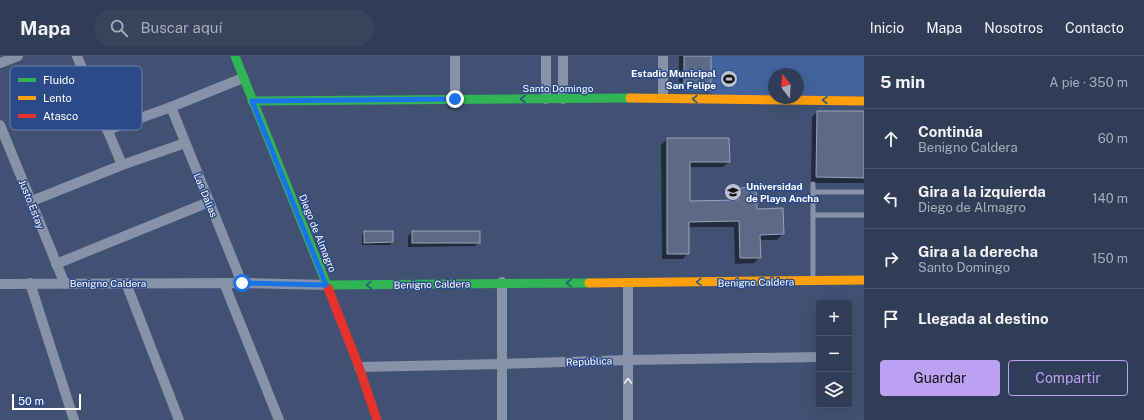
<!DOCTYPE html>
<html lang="es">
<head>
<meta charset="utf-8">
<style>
	body { margin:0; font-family:"Public Sans",sans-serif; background:#38445c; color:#f1f3f6 }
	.controls { position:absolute; right:12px; bottom:12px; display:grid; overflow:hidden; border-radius:4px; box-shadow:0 4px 16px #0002 }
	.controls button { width:36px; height:36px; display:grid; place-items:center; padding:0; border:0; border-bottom:1px solid #4b566c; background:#303d56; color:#f1f3f6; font:20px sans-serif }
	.compass { position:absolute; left:768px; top:12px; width:36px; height:36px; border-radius:50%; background:#303d56; box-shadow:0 4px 16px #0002; rotate:343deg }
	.scale { position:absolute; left:12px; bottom:10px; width:69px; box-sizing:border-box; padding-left:4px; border:2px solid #fff; border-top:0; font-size:11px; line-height:14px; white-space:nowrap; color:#fff; -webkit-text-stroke:3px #2b4b88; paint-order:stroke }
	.stop { position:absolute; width:12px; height:12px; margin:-9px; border:3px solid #1a73e8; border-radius:50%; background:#fff }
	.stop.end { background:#1a73e8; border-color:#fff; box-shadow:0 1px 4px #0008 }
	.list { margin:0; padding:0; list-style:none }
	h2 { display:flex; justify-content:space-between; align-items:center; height:52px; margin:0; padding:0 16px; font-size:17px }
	h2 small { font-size:13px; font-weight:400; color:#a8aeb9 }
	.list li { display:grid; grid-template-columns:26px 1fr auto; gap:12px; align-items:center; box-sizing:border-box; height:60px; padding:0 16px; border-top:1px solid #4b566c }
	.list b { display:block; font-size:15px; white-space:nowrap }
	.list p { margin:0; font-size:13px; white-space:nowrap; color:#a8aeb9 }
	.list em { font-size:13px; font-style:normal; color:#a8aeb9 }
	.actions { display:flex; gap:8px; padding:12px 16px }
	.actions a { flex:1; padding:9px 0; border:1px solid #bca0f2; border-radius:4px; text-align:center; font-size:14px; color:#bca0f2 }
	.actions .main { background:#bca0f2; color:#111 }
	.icon { flex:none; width:22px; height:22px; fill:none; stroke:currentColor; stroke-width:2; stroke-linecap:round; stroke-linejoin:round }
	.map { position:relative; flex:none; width:864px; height:364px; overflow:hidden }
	header { display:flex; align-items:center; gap:24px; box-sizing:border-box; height:56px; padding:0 20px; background:#303d56; border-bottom:1px solid #4b566c }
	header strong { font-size:19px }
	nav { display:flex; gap:22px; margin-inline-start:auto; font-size:14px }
	.search { width:280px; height:36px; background:#38445c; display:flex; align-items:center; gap:10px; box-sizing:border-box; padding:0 14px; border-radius:22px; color:#a8aeb9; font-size:15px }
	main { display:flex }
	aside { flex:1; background:#303d56 }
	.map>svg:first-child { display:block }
	.green { fill:#43639f; fill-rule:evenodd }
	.shadow { fill:#0007 }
	.building { fill:#5d6a85; stroke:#9ba4b7 }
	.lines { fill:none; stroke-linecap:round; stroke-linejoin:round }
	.lane { stroke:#8792a8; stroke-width:5 }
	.street { stroke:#8792a8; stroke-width:10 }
	.fast { stroke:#30b455; stroke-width:9 }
	.slow { stroke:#ff9f0a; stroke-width:9 }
	.jam { stroke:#e5322d; stroke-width:9 }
	.oneway { stroke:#2c5b80 }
	.oneway2 { stroke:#edeff2 }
	.route { stroke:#1a73e8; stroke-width:5 }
	.labels { text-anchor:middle; stroke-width:3; stroke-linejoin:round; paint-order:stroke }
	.poi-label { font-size:10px; font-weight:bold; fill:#fff; stroke:#2b4b88; text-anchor:end }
	.street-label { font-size:10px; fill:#fff; stroke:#2b4b88 }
	.key { fill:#2b4b88; stroke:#6b81ac; stroke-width:1 }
	.key-label { font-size:11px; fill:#fff }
</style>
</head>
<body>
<header>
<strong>Mapa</strong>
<div class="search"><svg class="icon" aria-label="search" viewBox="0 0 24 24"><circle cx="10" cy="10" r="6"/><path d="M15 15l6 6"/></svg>Buscar aquí</div>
<nav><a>Inicio</a><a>Mapa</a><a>Nosotros</a><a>Contacto</a></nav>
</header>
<main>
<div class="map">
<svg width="864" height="364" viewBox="0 0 864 364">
	<rect width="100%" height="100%" fill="#405173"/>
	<!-- green -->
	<path class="green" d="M684,0h180v40h-48l-2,3 -102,-1v-6l-28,-1zM774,18h24v24h-24z"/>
	<!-- shadow -->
	<g class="shadow">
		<polygon points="679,0 710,0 710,27 705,33 679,33"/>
		<polygon points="817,56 864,56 864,127 811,127 812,61"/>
		<polygon points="667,83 728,83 729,106 723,111 689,111 689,146 733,145 733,138 739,132 756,154 783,178 777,184 760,184 760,201 754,207 735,208 734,171 688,171 688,197 683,203 662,203 661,89"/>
		<polygon points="364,176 392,186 390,189 362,189 362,179"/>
		<polygon points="412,176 479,186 475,190 408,191 408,180"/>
	</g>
	<!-- building -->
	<g class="building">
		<rect x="684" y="0" width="27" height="28"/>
		<polygon points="817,55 864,55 864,122 816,121"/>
		<polygon points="667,82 729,82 730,106 690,106 690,145 738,144 738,132 756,131 757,153 783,152 784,178 760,179 761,202 740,202 739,165 689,166 689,198 667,198"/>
		<polygon points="364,175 393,175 393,186 364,187"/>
		<rect x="412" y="175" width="68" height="12"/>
	</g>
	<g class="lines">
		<!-- lane -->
		<g class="lane">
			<polyline points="813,136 864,136"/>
			<polyline points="813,159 864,159"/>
			<polyline points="813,224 813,128"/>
		</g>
		<!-- street -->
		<g class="street">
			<polyline points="77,0 122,109"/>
			<polyline points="546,0 546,43"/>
			<polyline points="0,7 18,0"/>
			<polyline points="663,42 663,0"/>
			<polyline points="455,43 455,0"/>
			<polyline points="563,43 563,0"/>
			<polyline points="171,51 242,227"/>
			<polyline points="0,69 64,226"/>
			<polyline points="107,74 171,51 243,22"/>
			<polyline points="32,145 122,109 185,87"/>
			<polyline points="56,208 209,146"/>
			<polyline points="502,226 502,364"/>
			<polyline points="30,227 74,364"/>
			<polyline points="126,227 179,364"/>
			<polyline points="224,227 279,364"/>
			<polyline points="0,228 242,227 327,229"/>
			<polyline points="359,311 502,308 628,304 819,301"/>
			<polyline points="628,364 628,227"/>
		</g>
		<!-- fast -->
		<g class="fast">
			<polyline points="235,0 328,232"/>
			<polyline points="252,45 630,42"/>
			<polyline points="327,229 589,227"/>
		</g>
		<!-- slow -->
		<g class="slow">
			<polyline points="630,42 864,45"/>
			<polyline points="589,227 864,224"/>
		</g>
		<!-- jam -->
		<polyline class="jam" points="328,232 359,311 377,364"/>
	</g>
	<!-- one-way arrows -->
	<defs><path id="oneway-chevron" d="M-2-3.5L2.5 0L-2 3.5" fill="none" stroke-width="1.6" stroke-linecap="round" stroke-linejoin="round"/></defs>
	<g class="oneway">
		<use href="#oneway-chevron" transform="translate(523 43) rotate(180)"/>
		<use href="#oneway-chevron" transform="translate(695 43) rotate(-179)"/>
		<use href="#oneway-chevron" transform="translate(825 44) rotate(-179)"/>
		<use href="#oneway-chevron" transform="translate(699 226) rotate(179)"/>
		<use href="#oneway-chevron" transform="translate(569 227) rotate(-180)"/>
		<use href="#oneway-chevron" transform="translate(369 229) rotate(179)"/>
	</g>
	<use class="oneway2" href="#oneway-chevron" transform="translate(628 325) rotate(-90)"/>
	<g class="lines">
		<!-- route -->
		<polyline class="route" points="242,227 326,229 252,45 455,43"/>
	</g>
	<!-- icons -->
	<defs>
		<g id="stadium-disc" transform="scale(0.9)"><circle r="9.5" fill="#bcc2ce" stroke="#2b4b88"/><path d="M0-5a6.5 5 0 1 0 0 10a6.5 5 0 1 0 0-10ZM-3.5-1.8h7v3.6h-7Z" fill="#111"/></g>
		<g id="university-disc" transform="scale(0.9)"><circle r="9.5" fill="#bcc2ce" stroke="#2b4b88"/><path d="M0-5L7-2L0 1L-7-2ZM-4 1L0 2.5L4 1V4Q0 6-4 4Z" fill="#111"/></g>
	</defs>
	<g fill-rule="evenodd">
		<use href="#stadium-disc" x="729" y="23"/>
		<use href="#university-disc" x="733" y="136"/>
	</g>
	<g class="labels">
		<!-- poi labels -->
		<g class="poi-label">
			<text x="716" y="21">Estadio Municipal<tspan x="716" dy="12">San Felipe</tspan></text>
			<text x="746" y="134" text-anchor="start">Universidad<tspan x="746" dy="12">de Playa Ancha</tspan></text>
		</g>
		<!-- street labels -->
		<g class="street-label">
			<text x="558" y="36">Santo Domingo</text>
			<text transform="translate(206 139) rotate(68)" y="4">Las Dalias</text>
			<text transform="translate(32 148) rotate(68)" y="4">Justo Estay</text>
			<text transform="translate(318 177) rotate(68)" y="4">Diego de Almagro</text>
			<text transform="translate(756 226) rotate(-1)" y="4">Benigno Caldera</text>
			<text x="108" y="231">Benigno Caldera</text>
			<text transform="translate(432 228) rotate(-1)" y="4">Benigno Caldera</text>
			<text transform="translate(589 305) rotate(-2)" y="4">República</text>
		</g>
	</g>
	<!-- legend -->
	<rect x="10" y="10" width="132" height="64" rx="6" class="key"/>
	<rect x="18" y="22" width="18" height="4" fill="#30b455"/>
	<rect x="18" y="40" width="18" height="4" fill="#ff9f0a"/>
	<rect x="18" y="58" width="18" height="4" fill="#e5322d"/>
	<g class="key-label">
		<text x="43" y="28">Fluido</text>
		<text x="43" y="46">Lento</text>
		<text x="43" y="64">Atasco</text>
	</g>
</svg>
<div class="controls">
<button>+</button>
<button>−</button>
<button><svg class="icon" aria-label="layers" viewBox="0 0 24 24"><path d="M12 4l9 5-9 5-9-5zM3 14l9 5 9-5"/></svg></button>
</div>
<svg class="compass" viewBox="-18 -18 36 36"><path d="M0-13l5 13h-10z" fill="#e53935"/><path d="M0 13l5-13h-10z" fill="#a8aeb9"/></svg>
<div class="scale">50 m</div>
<div class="stop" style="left:242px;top:227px"></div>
<div class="stop end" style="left:455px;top:43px"></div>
</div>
<aside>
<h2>5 min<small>A pie · 350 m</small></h2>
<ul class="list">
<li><svg class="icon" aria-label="ahead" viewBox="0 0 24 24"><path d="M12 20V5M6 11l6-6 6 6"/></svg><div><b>Continúa</b><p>Benigno Caldera</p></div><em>60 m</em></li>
<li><svg class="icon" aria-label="left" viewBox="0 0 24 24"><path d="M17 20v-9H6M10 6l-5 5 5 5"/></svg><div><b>Gira a la izquierda</b><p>Diego de Almagro</p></div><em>140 m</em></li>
<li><svg class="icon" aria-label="right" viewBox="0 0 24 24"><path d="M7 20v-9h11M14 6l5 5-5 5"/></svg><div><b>Gira a la derecha</b><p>Santo Domingo</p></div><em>150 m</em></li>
<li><svg class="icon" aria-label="arrive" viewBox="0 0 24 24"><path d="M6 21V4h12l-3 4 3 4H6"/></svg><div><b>Llegada al destino</b></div></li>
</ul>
<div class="actions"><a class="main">Guardar</a><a>Compartir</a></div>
</aside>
</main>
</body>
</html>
